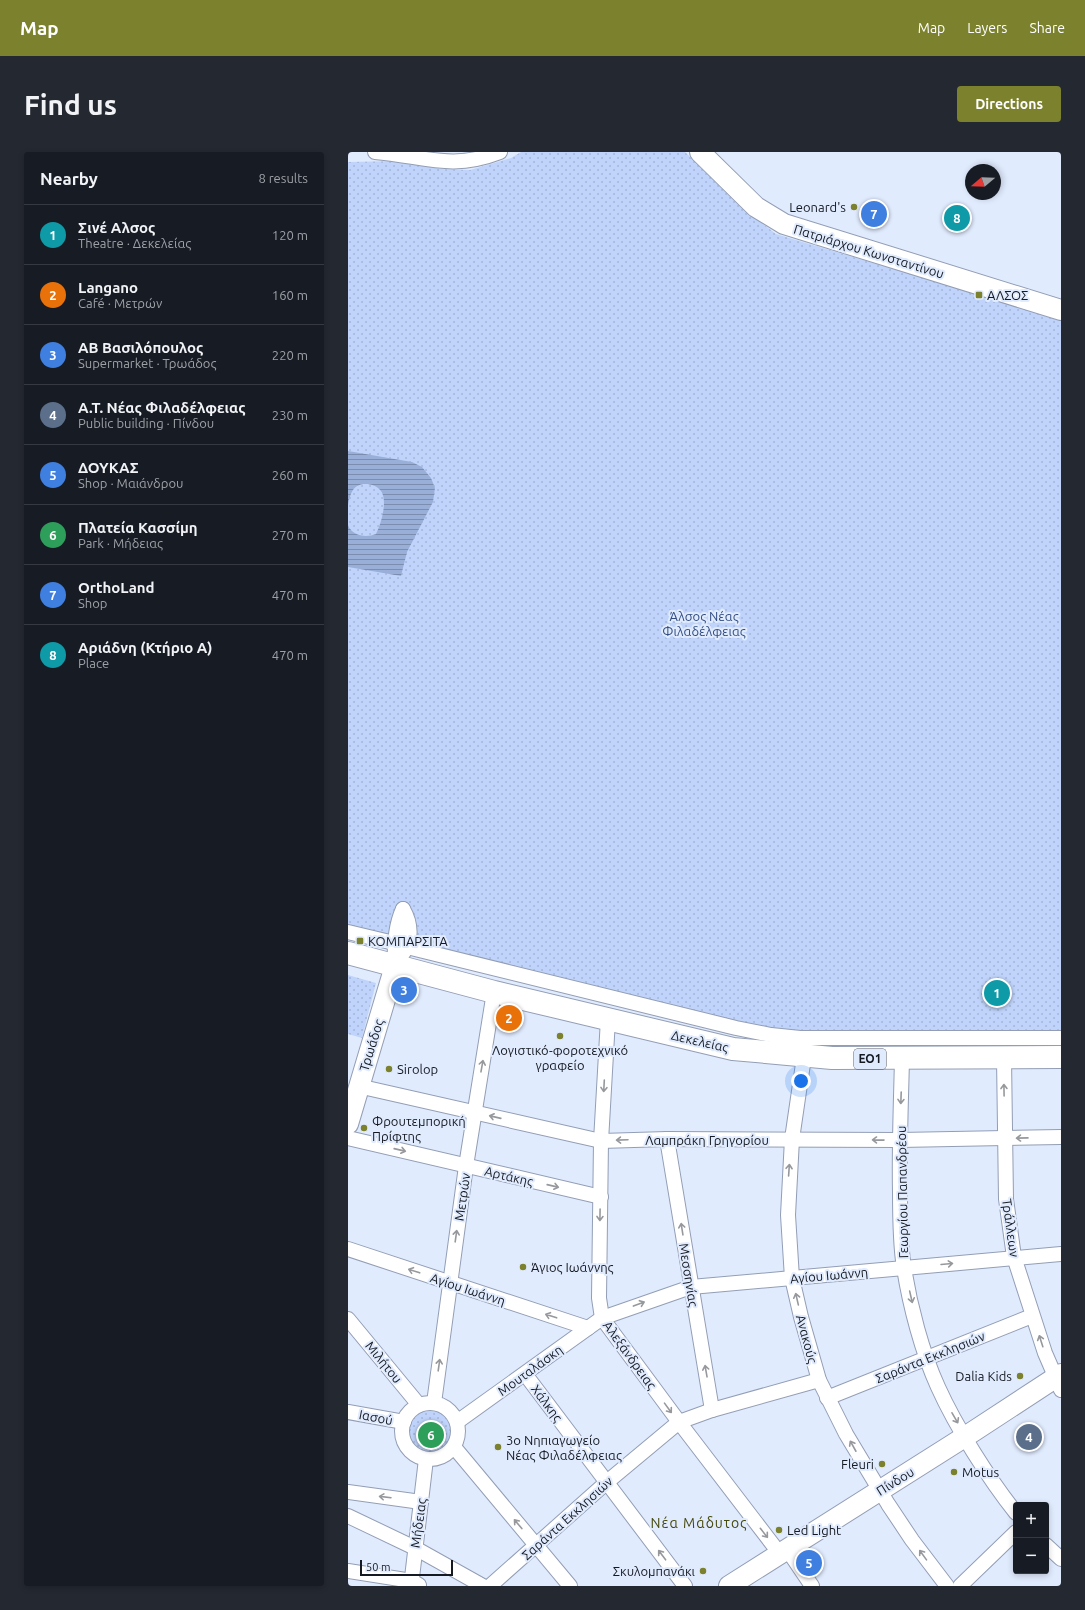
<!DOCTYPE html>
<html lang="en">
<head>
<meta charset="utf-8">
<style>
	body { margin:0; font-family:Ubuntu,sans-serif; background:#242831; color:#f1f3f6 }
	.controls { position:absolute; right:12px; bottom:12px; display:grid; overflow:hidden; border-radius:4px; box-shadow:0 2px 6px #0003 }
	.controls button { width:36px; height:36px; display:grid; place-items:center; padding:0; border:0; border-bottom:1px solid #363941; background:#171b24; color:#f1f3f6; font:20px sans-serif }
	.compass { position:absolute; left:617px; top:12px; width:36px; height:36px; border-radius:50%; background:#171b24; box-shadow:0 2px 6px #0003; rotate:251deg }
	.scale { position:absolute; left:12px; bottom:10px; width:93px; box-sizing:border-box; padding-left:4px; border:2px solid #151a22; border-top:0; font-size:11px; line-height:14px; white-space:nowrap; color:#151a22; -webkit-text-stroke:3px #e0ebfe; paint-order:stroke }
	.you { position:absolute; left:453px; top:929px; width:14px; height:14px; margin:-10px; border:3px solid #fff; border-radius:50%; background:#1a73e8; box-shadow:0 0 0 6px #1a73e833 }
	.badge { display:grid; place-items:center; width:26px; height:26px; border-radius:50%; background:#7b812c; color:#fff; font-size:13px; font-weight:700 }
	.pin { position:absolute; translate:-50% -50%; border:2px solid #fff; box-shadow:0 1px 4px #0006 }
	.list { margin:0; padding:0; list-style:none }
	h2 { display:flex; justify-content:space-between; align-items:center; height:52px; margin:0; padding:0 16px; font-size:17px }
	h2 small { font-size:13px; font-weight:400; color:#9ea1a6 }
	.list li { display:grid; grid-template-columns:26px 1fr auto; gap:12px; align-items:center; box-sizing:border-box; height:60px; padding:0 16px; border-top:1px solid #363941 }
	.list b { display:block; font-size:15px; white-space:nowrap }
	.list p { margin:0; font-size:13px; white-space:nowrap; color:#9ea1a6 }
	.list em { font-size:13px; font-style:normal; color:#9ea1a6 }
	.map { position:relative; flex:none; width:713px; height:1434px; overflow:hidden; border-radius:4px }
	header { display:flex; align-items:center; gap:24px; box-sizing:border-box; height:56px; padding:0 20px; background:#7b812c; color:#fff }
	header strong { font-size:19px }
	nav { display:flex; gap:22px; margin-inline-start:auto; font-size:14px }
	.intro { display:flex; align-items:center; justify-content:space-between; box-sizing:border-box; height:96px; padding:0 24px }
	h1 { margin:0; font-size:28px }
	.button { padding:10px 18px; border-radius:4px; background:#7b812c; color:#fff; font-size:14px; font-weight:700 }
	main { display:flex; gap:24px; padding:0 24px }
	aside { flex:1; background:#171b24; border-radius:4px; box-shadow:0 2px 6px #0003 }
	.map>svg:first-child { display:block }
	.park { fill:url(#park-dots) }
	.water { fill:url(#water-rules) }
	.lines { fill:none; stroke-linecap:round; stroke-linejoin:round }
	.street-casing { stroke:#939eb5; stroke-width:16 }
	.secondary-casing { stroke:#939eb5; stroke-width:22 }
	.primary-casing { stroke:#939eb5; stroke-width:24 }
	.street { stroke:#fff; stroke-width:14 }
	.secondary { stroke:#fff; stroke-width:20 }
	.primary { stroke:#fff; stroke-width:22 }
	.oneway { stroke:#96989c }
	.poi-dot { fill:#7b812c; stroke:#e0ebfe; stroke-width:1.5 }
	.labels { text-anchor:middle; stroke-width:4; stroke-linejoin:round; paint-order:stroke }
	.shield { fill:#e0ebfe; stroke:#525964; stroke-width:1 }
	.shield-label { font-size:12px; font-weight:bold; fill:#151a22 }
	.poi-label { font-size:13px; fill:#151a22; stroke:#e0ebfe; text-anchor:start }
	.street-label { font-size:13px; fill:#151a22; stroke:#e0ebfe }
	.park-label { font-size:13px; fill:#334d82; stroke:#e0ebfe }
	.neighbourhood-label { font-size:14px; letter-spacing:1px; fill:#45490c; stroke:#e0ebfe }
</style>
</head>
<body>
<header>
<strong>Map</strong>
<nav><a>Map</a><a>Layers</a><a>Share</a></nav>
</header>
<div class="intro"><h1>Find us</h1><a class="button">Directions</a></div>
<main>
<aside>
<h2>Nearby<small>8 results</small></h2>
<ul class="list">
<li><span class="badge" style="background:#0f9aa8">1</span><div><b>Σινέ Αλσος</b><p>Theatre · Δεκελείας</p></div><em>120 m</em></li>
<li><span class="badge" style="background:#e8710a">2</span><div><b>Langano</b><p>Café · Μετρών</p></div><em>160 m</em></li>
<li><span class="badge" style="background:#3f7fe0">3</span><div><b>ΑΒ Βασιλόπουλος</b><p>Supermarket · Τρωάδος</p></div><em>220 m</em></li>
<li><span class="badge" style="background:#5c6f8a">4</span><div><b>Α.Τ. Νέας Φιλαδέλφειας</b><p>Public building · Πίνδου</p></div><em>230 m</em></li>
<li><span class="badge" style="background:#3f7fe0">5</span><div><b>ΔΟΥΚΑΣ</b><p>Shop · Μαιάνδρου</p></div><em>260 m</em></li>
<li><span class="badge" style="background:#2e9e5b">6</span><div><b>Πλατεία Κασσίμη</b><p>Park · Μήδειας</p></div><em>270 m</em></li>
<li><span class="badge" style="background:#3f7fe0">7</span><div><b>OrthoLand</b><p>Shop</p></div><em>470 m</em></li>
<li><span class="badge" style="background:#0f9aa8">8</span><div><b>Αριάδνη (Κτήριο Α)</b><p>Place</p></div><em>470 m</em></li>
</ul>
</aside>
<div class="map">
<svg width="713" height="1434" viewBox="0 0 713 1434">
	<defs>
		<pattern id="park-dots" width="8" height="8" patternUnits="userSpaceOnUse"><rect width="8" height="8" fill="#c0d4fb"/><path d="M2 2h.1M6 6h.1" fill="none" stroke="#a4b5d7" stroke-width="1.8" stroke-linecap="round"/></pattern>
		<pattern id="water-rules" width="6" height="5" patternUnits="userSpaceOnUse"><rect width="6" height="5" fill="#9aafd8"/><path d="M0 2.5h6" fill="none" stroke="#7c8eaf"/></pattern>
	</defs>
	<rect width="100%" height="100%" fill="#e0ebfe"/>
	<!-- park -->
	<g class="park">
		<polygon points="173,0 337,0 394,55 428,82 713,167 713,882 453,881 419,878 0,776 0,10 46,9 94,17 122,18 163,6"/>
		<polygon points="0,823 28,831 14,886 0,882"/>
		<circle cx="83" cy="1281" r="24"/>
	</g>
	<!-- water -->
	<path class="water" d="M0,299l64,11 10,5 9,11 4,10 -2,14 -26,50 -6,24 -53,-9v-42c4,11 18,13 28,9 5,-10 12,-33 5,-43 -6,-8 -22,-10 -28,-1 -3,4 -4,11 -5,15z"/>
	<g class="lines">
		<!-- street casing -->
		<g class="street-casing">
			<g id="street">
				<path d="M27,0c49,4 76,19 125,0"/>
				<polyline points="0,780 46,791"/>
				<polyline points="59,795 388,876 423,883 452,886 713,886"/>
				<path d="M54,803c11,-14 9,-32 1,-46"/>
				<path d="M47,814c-1,-20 0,-40 8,-57"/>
				<polyline points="260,867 253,989 251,1146 254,1166 331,1270 432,1402"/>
				<polyline points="456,905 444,987 440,1063 444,1126 453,1165 471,1228 498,1282 540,1352 564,1388 599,1434"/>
				<polyline points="656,906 658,1047 666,1105 697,1201 713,1238"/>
				<path d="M554,907c-1,44 -3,89 -2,133 0,25 0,51 4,76 6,38 18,84 34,119 18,40 51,92 78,126"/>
				<polyline points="10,934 253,989 319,987 552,988 713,985"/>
				<polyline points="0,986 253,1045"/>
				<polyline points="319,987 364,1258"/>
				<polyline points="0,1097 240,1176"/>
				<polyline points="0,1167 71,1253"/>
				<polyline points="177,1222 337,1434"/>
				<polyline points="479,1246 684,1164"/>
				<polyline points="86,1251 118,1014 146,840"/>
				<circle cx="82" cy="1279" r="28"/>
				<polyline points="0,1260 56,1270"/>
				<polyline points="109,1270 254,1166 343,1135 713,1102"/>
				<polyline points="106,1295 222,1434"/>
				<polyline points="0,1340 73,1350"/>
				<polyline points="0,1364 67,1396 135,1434"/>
				<polyline points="698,1393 713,1407"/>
				<polyline points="439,1397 464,1434"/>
				<polyline points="0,1419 64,1429 71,1433"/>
				<polyline points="63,1434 78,1307"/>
				<polyline points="142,1434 259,1330 331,1270 364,1258 471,1228"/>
				<polyline points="612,1434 668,1380"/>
			</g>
		</g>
		<!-- secondary casing -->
		<g class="secondary-casing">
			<g id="secondary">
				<polyline points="352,0 408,55 436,72 713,158"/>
				<polyline points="0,972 47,814"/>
				<polyline points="381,1434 626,1279 713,1222"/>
			</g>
		</g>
		<!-- primary casing -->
		<g class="primary-casing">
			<polyline id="primary" points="0,801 146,840 385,897 484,906 713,905"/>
		</g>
		<!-- street -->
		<use href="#street" class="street"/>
		<!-- secondary -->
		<use href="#secondary" class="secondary"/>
		<!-- primary -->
		<use href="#primary" class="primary"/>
	</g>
	<!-- one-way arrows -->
	<defs><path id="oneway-shaft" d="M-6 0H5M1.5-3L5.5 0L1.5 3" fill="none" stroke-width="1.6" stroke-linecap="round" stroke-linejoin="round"/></defs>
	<g class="oneway">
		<use href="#oneway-shaft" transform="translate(134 914) rotate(-80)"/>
		<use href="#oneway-shaft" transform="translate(256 934) rotate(93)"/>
		<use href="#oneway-shaft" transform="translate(656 938) rotate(-91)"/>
		<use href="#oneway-shaft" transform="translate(553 946) rotate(92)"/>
		<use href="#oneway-shaft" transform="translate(147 965) rotate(-167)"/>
		<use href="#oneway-shaft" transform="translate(674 986) rotate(179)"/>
		<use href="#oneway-shaft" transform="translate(274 988) rotate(178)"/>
		<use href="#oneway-shaft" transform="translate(530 988) rotate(-179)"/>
		<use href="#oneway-shaft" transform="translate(52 998) rotate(13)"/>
		<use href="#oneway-shaft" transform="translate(441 1018) rotate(-86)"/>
		<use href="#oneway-shaft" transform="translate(205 1034) rotate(13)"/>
		<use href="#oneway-shaft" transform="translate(252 1063) rotate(91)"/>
		<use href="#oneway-shaft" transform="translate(334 1077) rotate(-99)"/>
		<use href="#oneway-shaft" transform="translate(108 1084) rotate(-82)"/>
		<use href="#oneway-shaft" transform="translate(599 1112) rotate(-5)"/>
		<use href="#oneway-shaft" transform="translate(66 1119) rotate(-162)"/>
		<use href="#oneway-shaft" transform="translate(563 1145) rotate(77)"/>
		<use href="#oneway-shaft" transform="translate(449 1147) rotate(-103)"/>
		<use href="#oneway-shaft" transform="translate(291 1152) rotate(-20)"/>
		<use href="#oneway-shaft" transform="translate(203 1164) rotate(-162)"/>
		<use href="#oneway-shaft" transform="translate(693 1189) rotate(-108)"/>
		<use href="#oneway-shaft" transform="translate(91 1213) rotate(-82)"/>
		<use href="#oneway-shaft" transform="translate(358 1219) rotate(-100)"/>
		<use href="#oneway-shaft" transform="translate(320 1256) rotate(54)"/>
		<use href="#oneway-shaft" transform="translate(607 1266) rotate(60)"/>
		<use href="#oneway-shaft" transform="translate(505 1294) rotate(-119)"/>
		<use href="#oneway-shaft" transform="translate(37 1345) rotate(-173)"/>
		<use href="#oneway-shaft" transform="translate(170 1372) rotate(-130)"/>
		<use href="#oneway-shaft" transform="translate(416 1381) rotate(52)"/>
		<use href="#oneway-shaft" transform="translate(314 1403) rotate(-127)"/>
		<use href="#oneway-shaft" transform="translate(575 1403) rotate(-126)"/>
	</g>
	<!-- markers -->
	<g class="poi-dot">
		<circle cx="506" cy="55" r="4"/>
		<rect x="627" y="139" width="8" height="8" rx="2"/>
		<rect x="8" y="785" width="8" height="8" rx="2"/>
		<circle cx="212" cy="884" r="4"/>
		<circle cx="41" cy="917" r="4"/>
		<circle cx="16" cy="976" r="4"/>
		<circle cx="175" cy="1115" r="4"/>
		<circle cx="672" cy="1224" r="4"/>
		<circle cx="150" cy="1295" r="4"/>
		<circle cx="534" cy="1312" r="4"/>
		<circle cx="606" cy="1320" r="4"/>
		<circle cx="431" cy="1378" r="4"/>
		<circle cx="355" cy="1419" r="4"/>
	</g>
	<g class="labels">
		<!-- shield labels -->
		<rect class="shield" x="506" y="897" width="32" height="20" rx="3"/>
		<g class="shield-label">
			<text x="522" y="911">ΕΟ1</text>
		</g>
		<!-- poi labels -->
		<g class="poi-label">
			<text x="498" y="60" text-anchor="end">Leonard's</text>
			<text x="639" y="148">ΑΛΣΟΣ</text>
			<text x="20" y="794">ΚΟΜΠΑΡΣΙΤΑ</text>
			<text x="212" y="903" text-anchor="middle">Λογιστικό-φοροτεχνικό<tspan x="212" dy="15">γραφείο</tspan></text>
			<text x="49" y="922">Sirolop</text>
			<text x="24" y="974">Φρουτεμπορική<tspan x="24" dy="15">Πρίφτης</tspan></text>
			<text x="183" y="1120">Άγιος Ιωάννης</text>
			<text x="664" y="1229" text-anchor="end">Dalia Kids</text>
			<text x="158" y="1293">3ο Νηπιαγωγείο<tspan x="158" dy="15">Νέας Φιλαδέλφειας</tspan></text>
			<text x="526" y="1317" text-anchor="end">Fleuri</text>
			<text x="614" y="1325">Motus</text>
			<text x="439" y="1383">Led Light</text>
			<text x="347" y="1424" text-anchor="end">Σκυλομπανάκι</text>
		</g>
		<!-- street labels -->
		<g class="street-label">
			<text transform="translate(521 99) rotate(17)" y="5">Πατριάρχου Κωνσταντίνου</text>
			<text transform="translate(352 889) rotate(13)" y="5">Δεκελείας</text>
			<text transform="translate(23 893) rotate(-73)" y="5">Τρωάδος</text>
			<text x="359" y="993">Λαμπράκη Γρηγορίου</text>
			<text transform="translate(161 1024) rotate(13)" y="5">Αρτάκης</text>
			<text transform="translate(554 1040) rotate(-91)" y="5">Γεωργίου Παπανδρέου</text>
			<text transform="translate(114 1045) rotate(-82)" y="5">Μετρών</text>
			<text transform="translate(663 1076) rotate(82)" y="5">Τράλλεων</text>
			<text transform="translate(341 1123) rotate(81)" y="5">Μεσσηνίας</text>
			<text transform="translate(481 1123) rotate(-5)" y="5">Αγίου Ιωάννη</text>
			<text transform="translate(120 1137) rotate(18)" y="5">Αγίου Ιωάννη</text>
			<text transform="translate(459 1187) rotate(75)" y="5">Ανακούς</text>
			<text transform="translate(282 1203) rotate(54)" y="5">Αλεξάνδρειας</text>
			<text transform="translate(582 1205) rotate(-22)" y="5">Σαράντα Εκκλησιών</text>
			<text transform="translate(36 1210) rotate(51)" y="5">Μιλήτου</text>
			<text transform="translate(182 1218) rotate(-36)" y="5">Μουταλάσκη</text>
			<text transform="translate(199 1251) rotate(53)" y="5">Χάλκης</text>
			<text transform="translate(28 1265) rotate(11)" y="5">Ιασού</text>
			<text transform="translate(547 1329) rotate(-32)" y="5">Πίνδου</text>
			<text transform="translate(219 1366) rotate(-42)" y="5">Σαράντα Εκκλησιών</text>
			<text transform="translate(70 1371) rotate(-82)" y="5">Μήδειας</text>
		</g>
		<!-- park labels -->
		<g class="park-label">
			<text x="356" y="469">Άλσος Νέας<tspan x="356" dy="15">Φιλαδέλφειας</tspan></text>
		</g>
		<!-- neighbourhood labels -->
		<g class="neighbourhood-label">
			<text x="351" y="1376">Νέα Μάδυτος</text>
		</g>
	</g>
</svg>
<div class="controls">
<button>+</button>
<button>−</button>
</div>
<svg class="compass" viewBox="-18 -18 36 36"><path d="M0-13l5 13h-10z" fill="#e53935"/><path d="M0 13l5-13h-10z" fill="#9ea1a6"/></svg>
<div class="scale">50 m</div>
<div class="you"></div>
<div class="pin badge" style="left:649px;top:841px;background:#0f9aa8">1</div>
<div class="pin badge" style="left:161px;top:866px;background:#e8710a">2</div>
<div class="pin badge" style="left:56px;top:838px;background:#3f7fe0">3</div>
<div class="pin badge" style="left:681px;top:1285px;background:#5c6f8a">4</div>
<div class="pin badge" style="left:461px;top:1411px;background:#3f7fe0">5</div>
<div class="pin badge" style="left:83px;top:1283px;background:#2e9e5b">6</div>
<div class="pin badge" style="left:526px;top:62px;background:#3f7fe0">7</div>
<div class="pin badge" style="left:609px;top:66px;background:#0f9aa8">8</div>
</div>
</main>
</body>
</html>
